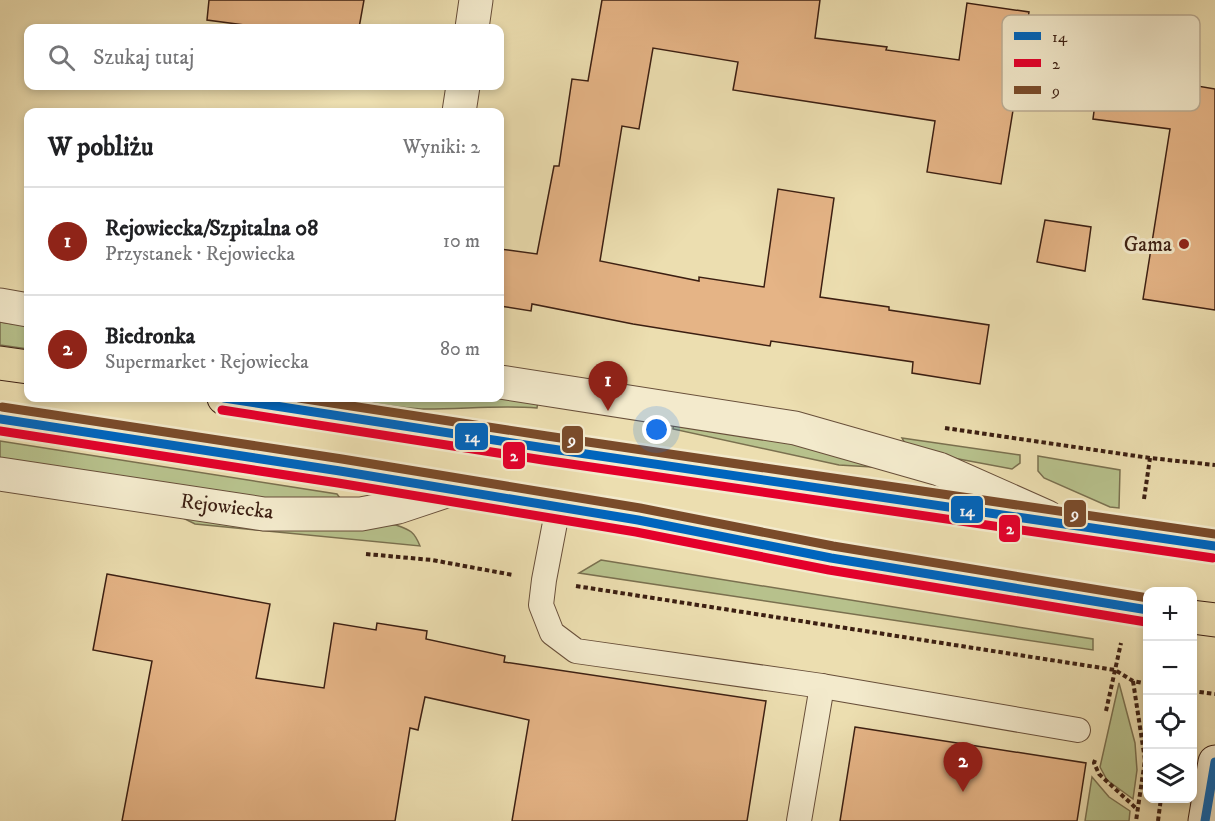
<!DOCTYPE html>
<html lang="pl">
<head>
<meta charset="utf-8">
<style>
	body { margin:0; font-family:"IM FELL DW Pica",serif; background:#f2f2f2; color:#202124 }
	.controls { position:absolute; right:18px; bottom:18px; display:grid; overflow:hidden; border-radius:12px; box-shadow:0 3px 9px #0003 }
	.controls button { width:54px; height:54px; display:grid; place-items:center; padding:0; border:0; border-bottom:2px solid #e0e0e0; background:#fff; color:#202124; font:30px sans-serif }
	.you { position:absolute; left:657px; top:430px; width:21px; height:21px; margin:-15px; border:4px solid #fff; border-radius:50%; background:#1a73e8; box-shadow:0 0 0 9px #1a73e833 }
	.badge { display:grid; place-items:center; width:39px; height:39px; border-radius:50%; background:#8f2418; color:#fff; font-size:20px; font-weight:700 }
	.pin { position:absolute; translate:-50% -50px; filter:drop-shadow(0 2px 3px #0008) }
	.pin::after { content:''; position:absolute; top:32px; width:21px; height:18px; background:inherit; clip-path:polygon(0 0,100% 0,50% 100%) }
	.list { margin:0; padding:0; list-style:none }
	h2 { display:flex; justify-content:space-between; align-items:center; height:78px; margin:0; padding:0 24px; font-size:26px }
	h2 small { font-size:20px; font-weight:400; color:#757577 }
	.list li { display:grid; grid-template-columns:39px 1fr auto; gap:18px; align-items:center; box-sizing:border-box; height:108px; padding:0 24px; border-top:2px solid #e0e0e0 }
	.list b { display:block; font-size:22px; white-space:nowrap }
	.list p { margin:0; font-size:20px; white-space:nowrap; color:#757577 }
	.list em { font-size:20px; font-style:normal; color:#757577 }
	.icon { flex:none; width:33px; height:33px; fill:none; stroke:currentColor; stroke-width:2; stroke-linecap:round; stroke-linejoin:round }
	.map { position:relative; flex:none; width:1215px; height:821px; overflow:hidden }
	.search { position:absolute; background:#fff; box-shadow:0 3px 9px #0003; left:24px; top:24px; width:480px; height:66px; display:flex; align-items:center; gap:15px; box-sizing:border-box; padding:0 21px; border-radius:12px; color:#757577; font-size:22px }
	.panel { position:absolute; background:#fff; box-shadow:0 3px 9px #0003; left:24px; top:108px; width:480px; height:294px; border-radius:12px }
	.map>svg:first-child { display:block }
	.green { fill:#b7c18c; stroke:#7a704f; stroke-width:1.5 }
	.building { fill:#e5b486; stroke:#3c1f12; stroke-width:1.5 }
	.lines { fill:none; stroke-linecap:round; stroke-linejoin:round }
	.lane-casing { stroke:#684f3a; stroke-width:26 }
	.street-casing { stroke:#684f3a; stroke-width:35 }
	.secondary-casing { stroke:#3c1f12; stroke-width:35 }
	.highway-casing { stroke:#3c1f12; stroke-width:35 }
	.path { stroke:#3c1f12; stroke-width:4; stroke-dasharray:4.5 3; stroke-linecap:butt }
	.lane { stroke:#f3eacc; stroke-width:24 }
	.street { stroke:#f3eacc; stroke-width:33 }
	.secondary { stroke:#f3eacc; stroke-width:33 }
	.highway { stroke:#ecdeb0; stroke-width:33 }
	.bus-1-casing { stroke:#f3eacc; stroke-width:14 }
	.bus-2-casing { stroke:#f3eacc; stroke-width:14 }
	.bus-3-casing { stroke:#f3eacc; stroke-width:14 }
	.bus-1 { stroke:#0065bd; stroke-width:9 }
	.bus-2 { stroke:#e4002b; stroke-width:9 }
	.bus-3 { stroke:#7a4b2a; stroke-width:9 }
	.poi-dot { fill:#8f2418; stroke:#f3eacc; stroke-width:2 }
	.labels { text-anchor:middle; stroke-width:6; stroke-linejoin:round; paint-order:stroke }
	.poi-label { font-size:21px; fill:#3c1f12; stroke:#f3eacc; text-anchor:end }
	.street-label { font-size:21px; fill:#3c1f12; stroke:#f3eacc }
	.key { fill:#f3eacc; stroke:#bcad94; stroke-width:1.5 }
	.key-label { font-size:16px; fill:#3c1f12 }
	.line-badge { stroke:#f3eacc; stroke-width:2 }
	.badge-label { font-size:16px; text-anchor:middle; font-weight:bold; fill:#fff }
</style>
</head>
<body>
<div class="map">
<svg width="1215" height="821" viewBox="0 0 1215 821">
	<rect width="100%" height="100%" fill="#ecdeb0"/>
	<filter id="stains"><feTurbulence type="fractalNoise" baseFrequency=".00333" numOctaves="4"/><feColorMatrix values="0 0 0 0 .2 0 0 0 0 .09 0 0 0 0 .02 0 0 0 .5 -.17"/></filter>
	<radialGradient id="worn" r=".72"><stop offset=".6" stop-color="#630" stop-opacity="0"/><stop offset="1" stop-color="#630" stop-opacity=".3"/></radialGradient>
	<!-- green -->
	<g class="green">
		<polygon points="0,322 28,326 28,349 0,345"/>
		<path d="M345,398h155l38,3 -1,7c-37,-3 -73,1 -110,1 -28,0 -56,-7 -82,-11z"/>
		<polygon points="674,420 770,438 875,465 872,467 839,465 673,429"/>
		<polygon points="902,438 1020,455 1020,463 1012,469 948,457 906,445"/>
		<polygon points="0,441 337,494 340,498 254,500 0,463"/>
		<polygon points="1038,456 1120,470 1119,508 1110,507 1044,478 1038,471"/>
		<path d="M175,514l86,9 135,2c14,5 18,6 24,21l-225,-22z"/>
		<polygon points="601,560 1093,639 1093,650 579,573"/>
		<polygon points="1119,683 1135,743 1137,770 1133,799 1107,780 1100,767"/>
		<polygon points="1092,777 1109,797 1130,811 1129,821 1085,821"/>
	</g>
	<!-- building -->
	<g class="building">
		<polygon points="209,0 364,0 359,28 267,28 207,20"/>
		<polygon points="602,0 820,0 815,38 887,47 886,50 959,60 967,3 1029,12 1001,184 927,172 935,121 733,90 738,62 653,48 639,129 622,126 600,261 699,281 699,277 764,287 778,189 834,198 820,297 889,307 889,310 989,325 980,384 912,373 913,362 771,341 770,346 633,324 532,304 531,311 500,306 500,249 537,254 554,166 559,166 572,79 588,81"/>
		<polygon points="1101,57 1199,71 1197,86 1215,89 1215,310 1143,299 1170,129 1093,119"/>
		<polygon points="1045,220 1091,227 1085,271 1037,262"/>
		<polygon points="107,574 270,604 256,678 324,688 334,623 376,630 377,623 427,631 426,639 505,656 504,662 766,701 747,821 512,821 529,720 425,697 418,730 410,728 395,821 122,821 152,661 93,650"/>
		<polygon points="855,727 1086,763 1077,821 840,821"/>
	</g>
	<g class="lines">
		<!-- lane casing -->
		<g class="lane-casing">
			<g id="lane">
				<polyline points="558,507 544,580 541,605 552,633 576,651 822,686 1078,730"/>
				<polyline points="799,821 822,686"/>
			</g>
		</g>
		<!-- street casing -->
		<g class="street-casing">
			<g id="street">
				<polyline points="472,28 476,0"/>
				<polyline points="459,112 463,86"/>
				<polyline points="0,305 28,310"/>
				<polyline points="500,382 795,428 939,469 1047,517"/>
				<polyline points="0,474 264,514 361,514 398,507 452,489"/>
			</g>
		</g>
		<!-- secondary casing -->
		<g class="secondary-casing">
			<polyline id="secondary" points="1205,821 1215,762"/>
		</g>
		<!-- highway casing -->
		<g class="highway-casing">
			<g id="highway">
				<polyline points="0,363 28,367"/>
				<polyline points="224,398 545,448 1215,546"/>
				<polyline points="0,419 340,471 638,520 831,558 1148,610"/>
				<polyline points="1192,617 1215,620"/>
			</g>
		</g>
		<!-- path -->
		<g class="path">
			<polyline points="945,428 1150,458 1215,465"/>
			<polyline points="1144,499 1150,458"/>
			<polyline points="366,554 432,560 513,575"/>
			<polyline points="576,586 1115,670 1133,681 1148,684"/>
			<polyline points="1133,681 1145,760 1136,821"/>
			<polyline points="1192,691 1215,694"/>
			<polyline points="1106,711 1121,643"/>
			<polyline points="1095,760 1094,763 1099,774 1138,810"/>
			<polyline points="1158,821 1161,798"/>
		</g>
		<!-- lane -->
		<use href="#lane" class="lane"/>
		<!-- street -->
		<use href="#street" class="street"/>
		<!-- secondary -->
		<use href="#secondary" class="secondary"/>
		<!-- highway -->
		<use href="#highway" class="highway"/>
		<!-- bus-1 casing -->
		<g class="bus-1-casing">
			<g id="bus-1">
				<polyline points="224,398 545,448 1215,546"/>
				<polyline points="0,419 340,471 638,520 831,558 1148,610"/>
				<polyline points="1205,821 1215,762"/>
			</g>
		</g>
		<!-- bus-2 casing -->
		<g class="bus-2-casing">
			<g id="bus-2">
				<polyline points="222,410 543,460 1213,558"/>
				<polyline points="0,431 338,483 636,532 829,570 1146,622"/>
			</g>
		</g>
		<!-- bus-3 casing -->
		<g class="bus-3-casing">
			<g id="bus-3">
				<polyline points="299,398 547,436 1215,534"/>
				<polyline points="2,407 342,459 640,508 833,546 1148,598"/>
			</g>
		</g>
		<!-- bus-1 -->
		<use href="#bus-1" class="bus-1"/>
		<!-- bus-2 -->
		<use href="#bus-2" class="bus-2"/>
		<!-- bus-3 -->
		<use href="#bus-3" class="bus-3"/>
	</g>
	<!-- markers -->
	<circle class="poi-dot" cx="1184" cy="244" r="6"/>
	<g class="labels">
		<!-- poi labels -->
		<g class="poi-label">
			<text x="1172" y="251">Gama</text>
		</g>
		<!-- street labels -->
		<g class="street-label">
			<text transform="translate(227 506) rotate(7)" y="7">Rejowiecka</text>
		</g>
	</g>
	<!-- legend -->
	<rect x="1002" y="15" width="198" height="96" rx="9" class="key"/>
	<rect x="1014" y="32" width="27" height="8" fill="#0065bd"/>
	<rect x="1014" y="59" width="27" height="8" fill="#e4002b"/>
	<rect x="1014" y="86" width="27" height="8" fill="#7a4b2a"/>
	<g class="key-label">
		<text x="1052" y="42">14</text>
		<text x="1052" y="69">2</text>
		<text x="1052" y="96">9</text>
	</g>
	<g class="line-badge">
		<rect x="454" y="422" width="35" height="29" rx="6" fill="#0065bd"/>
		<rect x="561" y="425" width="23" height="29" rx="6" fill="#7a4b2a"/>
		<rect x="502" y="441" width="24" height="29" rx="6" fill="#e4002b"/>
		<rect x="950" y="495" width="34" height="29" rx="6" fill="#0065bd"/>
		<rect x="1063" y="499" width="24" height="29" rx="6" fill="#7a4b2a"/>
		<rect x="998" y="514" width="23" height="29" rx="6" fill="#e4002b"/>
	</g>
	<g class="badge-label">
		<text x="472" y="442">14</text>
		<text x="572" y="445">9</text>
		<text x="514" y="461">2</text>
		<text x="967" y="516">14</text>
		<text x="1075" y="519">9</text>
		<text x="1010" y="534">2</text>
	</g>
	<rect width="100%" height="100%" filter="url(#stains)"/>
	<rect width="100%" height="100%" fill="url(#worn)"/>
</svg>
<div class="controls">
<button>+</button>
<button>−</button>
<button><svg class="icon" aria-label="locate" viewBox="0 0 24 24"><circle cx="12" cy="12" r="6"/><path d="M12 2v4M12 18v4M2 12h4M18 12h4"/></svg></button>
<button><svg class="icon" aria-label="layers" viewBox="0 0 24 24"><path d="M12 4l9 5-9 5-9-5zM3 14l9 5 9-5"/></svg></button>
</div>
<div class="you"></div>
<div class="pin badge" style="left:608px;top:411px">1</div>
<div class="pin badge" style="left:963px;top:792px">2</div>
<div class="search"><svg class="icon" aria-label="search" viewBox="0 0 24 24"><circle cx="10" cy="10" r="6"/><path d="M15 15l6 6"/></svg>Szukaj tutaj</div>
<section class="panel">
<h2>W pobliżu<small>Wyniki: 2</small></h2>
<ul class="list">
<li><span class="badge">1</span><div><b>Rejowiecka/Szpitalna 08</b><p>Przystanek · Rejowiecka</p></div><em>10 m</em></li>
<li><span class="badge">2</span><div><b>Biedronka</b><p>Supermarket · Rejowiecka</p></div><em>80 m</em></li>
</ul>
</section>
</div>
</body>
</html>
